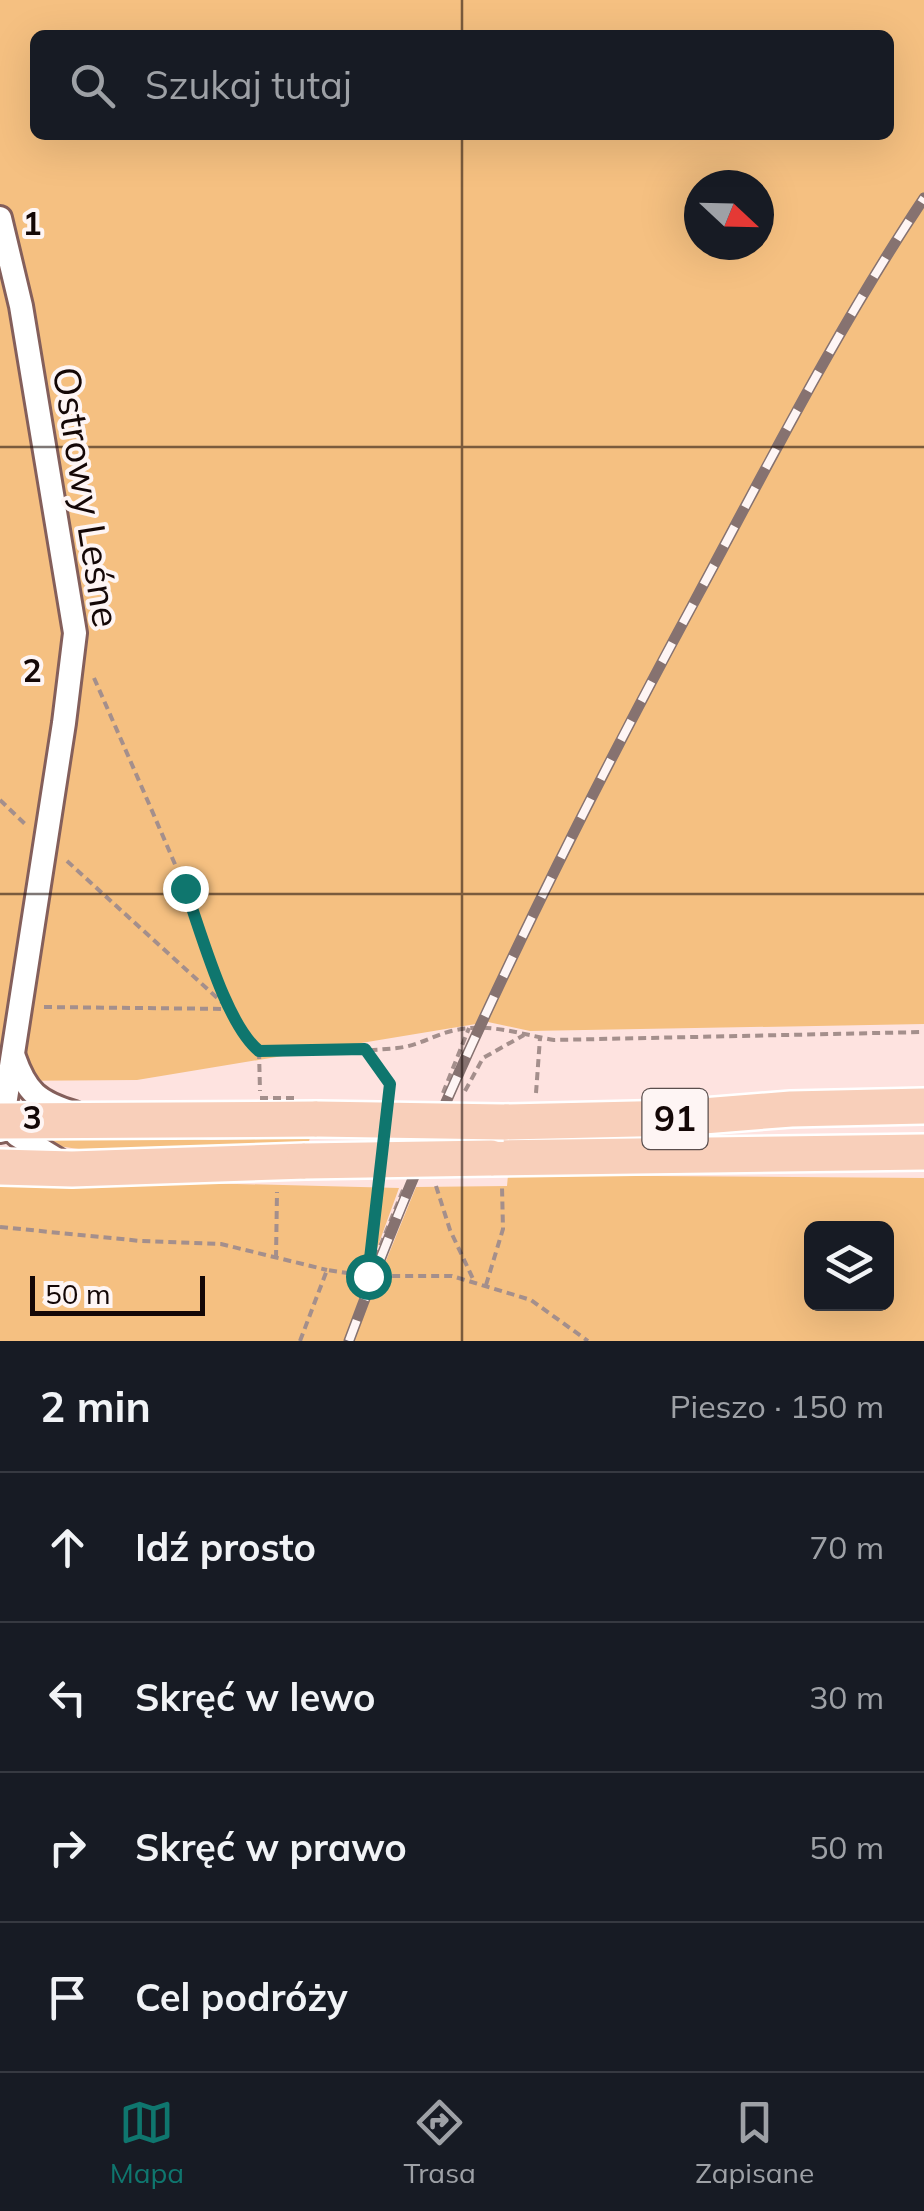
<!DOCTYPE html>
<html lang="pl">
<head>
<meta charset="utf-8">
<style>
	body { margin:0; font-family:Mulish,sans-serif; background:#20242c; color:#f1f3f6 }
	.controls { position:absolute; right:30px; bottom:30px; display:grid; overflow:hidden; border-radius:15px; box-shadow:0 10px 40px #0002 }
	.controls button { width:90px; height:90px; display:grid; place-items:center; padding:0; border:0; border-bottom:2px solid #363941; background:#171b24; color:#f1f3f6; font:50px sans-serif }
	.compass { position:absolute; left:684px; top:170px; width:90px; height:90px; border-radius:50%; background:#171b24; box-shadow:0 10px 40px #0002; rotate:112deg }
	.scale { position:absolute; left:30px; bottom:25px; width:175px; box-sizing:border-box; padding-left:10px; border:5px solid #140706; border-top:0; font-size:28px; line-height:35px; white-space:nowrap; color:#140706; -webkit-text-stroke:8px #fef5f4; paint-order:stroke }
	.stop { position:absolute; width:30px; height:30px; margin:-22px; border:8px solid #0f766e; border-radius:50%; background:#fff }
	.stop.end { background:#0f766e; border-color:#fff; box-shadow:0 2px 10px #0008 }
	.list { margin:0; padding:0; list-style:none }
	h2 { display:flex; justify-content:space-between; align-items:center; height:130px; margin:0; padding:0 40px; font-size:42px }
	h2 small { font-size:32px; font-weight:400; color:#9ea1a6 }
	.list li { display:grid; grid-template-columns:65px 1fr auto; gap:30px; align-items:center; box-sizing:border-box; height:150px; padding:0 40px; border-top:2px solid #363941 }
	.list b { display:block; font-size:38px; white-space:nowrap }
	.list em { font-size:32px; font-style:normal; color:#9ea1a6 }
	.icon { flex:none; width:55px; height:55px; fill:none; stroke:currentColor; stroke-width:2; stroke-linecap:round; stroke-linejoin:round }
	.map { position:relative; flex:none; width:924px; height:1341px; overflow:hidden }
	.search { position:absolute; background:#171b24; box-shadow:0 10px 40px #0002; left:30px; right:30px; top:30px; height:110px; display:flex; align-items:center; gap:25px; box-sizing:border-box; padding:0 35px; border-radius:15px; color:#9ea1a6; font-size:38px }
	.sheet { height:730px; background:#171b24 }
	nav { display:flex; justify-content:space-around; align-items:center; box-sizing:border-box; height:140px; border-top:2px solid #363941; background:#171b24; font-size:28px; color:#9ea1a6 }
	nav a { display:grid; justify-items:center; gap:5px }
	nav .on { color:#0f766e }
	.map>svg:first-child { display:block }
	.green { fill:#f5c081; fill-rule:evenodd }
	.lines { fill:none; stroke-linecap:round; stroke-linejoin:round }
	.street-casing { stroke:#845f5b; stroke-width:28 }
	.primary-casing { stroke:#fff; stroke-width:40 }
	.path { stroke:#a48f8c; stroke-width:4; stroke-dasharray:8 5; stroke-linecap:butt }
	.street { stroke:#fff; stroke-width:22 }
	.primary { stroke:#f8cfba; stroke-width:35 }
	.rail-casing { stroke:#867270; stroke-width:11 }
	.rail { stroke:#fef5f4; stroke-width:8; stroke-dasharray:22; stroke-linecap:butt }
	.primary-bridge-casing { stroke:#fff; stroke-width:40; stroke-linecap:butt }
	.path-bridge { stroke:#a48f8c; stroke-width:4; stroke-dasharray:8 5; stroke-linecap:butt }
	.primary-bridge { stroke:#f8cfba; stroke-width:35 }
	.route { stroke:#0f766e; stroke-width:12 }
	.grid { fill:none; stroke:#140706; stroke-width:2.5; stroke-opacity:0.55 }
	.labels { text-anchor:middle; stroke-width:8; stroke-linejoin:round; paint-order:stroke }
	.shield { fill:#fef5f4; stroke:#5a4e4d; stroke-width:2.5 }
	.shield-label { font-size:35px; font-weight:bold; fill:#140706 }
	.street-label { font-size:38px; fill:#140706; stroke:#fef5f4 }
	.grid-label { font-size:32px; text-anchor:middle; font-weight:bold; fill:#140706; stroke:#fef5f4; stroke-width:8; stroke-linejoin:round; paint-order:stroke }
</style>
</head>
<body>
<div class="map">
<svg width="924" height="1341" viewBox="0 0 924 1341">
	<rect width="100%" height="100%" fill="#fee3e0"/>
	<!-- green -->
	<g class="green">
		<path d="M0,0h924v1024l-394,7 -42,-9 -351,58 -137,1zM35,35h854v100h-854zM699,185h60v60h-60z"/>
		<polygon points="34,1129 211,1140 310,1138 307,1147 79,1149 57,1146"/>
		<path d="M508,1175l416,3v163h-924v-163l399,10 -40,110 11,2 46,-113 91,-1zM812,1228h74v76h-74z"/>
	</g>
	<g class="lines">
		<!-- street casing -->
		<g class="street-casing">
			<g id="street">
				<polyline points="0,218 21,306 75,633 64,723 1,1131"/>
				<path d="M14,1057c12,35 24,45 60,56"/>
				<polyline points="4,1121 17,1135 66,1165"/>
			</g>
		</g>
		<!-- primary casing -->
		<g class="primary-casing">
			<g id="primary">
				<polyline points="0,1121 317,1119"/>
				<polyline points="504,1122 678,1118 791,1109 924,1106"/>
				<polyline points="491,1158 924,1152"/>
				<polyline points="0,1167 72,1169 305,1161"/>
			</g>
		</g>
		<!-- path -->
		<g class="path">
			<path d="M94,678c30,68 60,137 89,205 19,46 39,138 76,168 45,-1 93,2 138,-3 22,-2 38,-14 59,-18 34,-7 64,4 98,10l370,-8"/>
			<polyline points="0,800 26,825"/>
			<polyline points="67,861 226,1006"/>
			<polyline points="44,1007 230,1009"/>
			<polyline points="365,1049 390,1085 389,1091"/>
			<polyline points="259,1051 260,1091"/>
			<polyline points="465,1091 483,1058 524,1035"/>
			<polyline points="443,1093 469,1028"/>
			<polyline points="536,1093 540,1038"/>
			<polyline points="436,1186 450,1230 475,1283"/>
			<polyline points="403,1190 368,1276 452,1276 531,1300 588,1341"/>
			<polyline points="0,1227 141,1241 221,1244 327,1270"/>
			<polyline points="276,1258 277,1192"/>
			<polyline points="486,1285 503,1229 502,1187"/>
			<polyline points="300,1341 327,1270 368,1276 378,1190"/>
		</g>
		<!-- street -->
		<use href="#street" class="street"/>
		<!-- primary -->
		<use href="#primary" class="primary"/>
		<!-- rail casing -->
		<g class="rail-casing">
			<path id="rail" d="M349,1341c96,-260 219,-505 350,-748 72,-134 141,-269 225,-395"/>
		</g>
		<!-- rail -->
		<use href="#rail" class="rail"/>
		<!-- primary-bridge casing -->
		<g class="primary-bridge-casing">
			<g id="primary-bridge">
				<polyline points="317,1119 504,1122"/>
				<polyline points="305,1161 491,1158"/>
			</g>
		</g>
		<!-- path-bridge -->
		<polyline class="path-bridge" points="260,1098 295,1098"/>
		<!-- primary-bridge -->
		<use href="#primary-bridge" class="primary-bridge"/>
	</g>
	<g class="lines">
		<!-- route -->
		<path class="route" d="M185,888c16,43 40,135 74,163l106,-2 25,35 -22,192"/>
	</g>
	<!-- grid -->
	<path class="grid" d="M462,0v35M462,135v1206M0,447h924M0,894h924"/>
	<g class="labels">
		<!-- shield labels -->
		<rect class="shield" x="642.5" y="1089" width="65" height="60" rx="8"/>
		<g class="shield-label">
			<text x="675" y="1131">91</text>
		</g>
		<!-- street labels -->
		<g class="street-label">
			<text transform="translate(86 497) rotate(81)" y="13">Ostrowy Leśne</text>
		</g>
	</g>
	<g class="grid-label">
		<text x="32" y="235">1</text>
		<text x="32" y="682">2</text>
		<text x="32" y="1129">3</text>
	</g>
</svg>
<div class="controls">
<button><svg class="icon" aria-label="layers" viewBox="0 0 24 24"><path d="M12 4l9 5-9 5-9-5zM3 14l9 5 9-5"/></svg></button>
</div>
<svg class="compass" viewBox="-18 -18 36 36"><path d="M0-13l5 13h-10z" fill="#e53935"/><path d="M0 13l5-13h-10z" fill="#9ea1a6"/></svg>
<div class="scale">50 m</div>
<div class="stop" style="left:368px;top:1276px"></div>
<div class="stop end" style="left:185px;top:888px"></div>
<div class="search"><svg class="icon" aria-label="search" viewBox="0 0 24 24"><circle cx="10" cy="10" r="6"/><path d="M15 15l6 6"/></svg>Szukaj tutaj</div>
</div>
<section class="sheet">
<h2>2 min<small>Pieszo · 150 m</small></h2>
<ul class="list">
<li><svg class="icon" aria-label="ahead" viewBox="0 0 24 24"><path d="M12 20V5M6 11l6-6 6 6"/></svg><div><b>Idź prosto</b></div><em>70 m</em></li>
<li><svg class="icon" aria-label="left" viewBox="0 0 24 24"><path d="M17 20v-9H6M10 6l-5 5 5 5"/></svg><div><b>Skręć w lewo</b></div><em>30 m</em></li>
<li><svg class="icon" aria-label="right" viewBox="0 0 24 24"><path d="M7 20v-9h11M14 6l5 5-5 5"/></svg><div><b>Skręć w prawo</b></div><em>50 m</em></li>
<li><svg class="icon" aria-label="arrive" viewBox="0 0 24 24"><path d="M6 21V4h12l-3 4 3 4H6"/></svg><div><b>Cel podróży</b></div></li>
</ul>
</section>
<nav>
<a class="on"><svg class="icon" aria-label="map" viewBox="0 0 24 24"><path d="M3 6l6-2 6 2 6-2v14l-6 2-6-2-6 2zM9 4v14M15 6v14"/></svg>Mapa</a>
<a><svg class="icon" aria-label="directions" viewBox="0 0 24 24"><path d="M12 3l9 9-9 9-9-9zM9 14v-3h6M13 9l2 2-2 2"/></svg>Trasa</a>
<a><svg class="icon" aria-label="saved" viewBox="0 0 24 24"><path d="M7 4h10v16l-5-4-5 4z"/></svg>Zapisane</a>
</nav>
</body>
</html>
